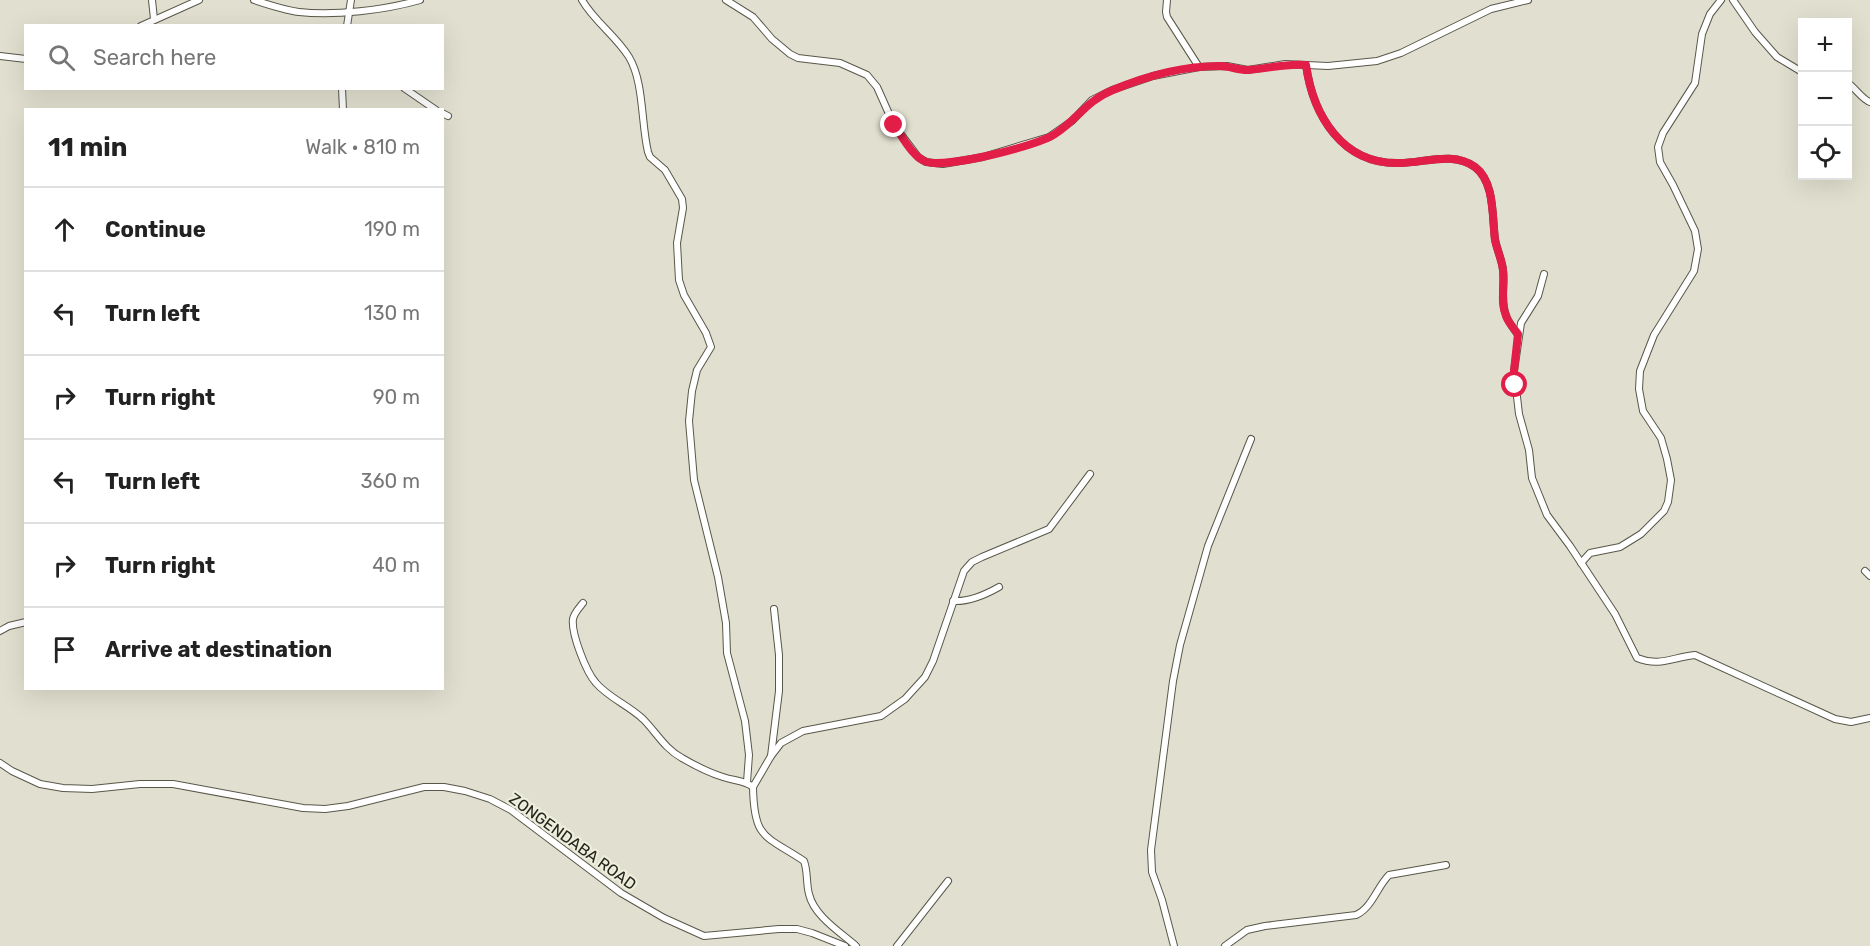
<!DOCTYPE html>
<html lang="en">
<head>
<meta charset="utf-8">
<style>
	body { margin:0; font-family:Rubik,sans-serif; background:#f2f2f2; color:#222 }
	.controls { position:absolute; right:18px; top:18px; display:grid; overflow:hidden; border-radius:0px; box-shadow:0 6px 24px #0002 }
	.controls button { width:54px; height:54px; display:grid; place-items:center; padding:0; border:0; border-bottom:2px solid #e0e0e0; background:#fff; color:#222; font:30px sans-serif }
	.stop { position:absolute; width:18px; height:18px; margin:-14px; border:4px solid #e11d48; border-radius:50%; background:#fff }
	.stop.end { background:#e11d48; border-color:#fff; box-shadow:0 2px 6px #0008 }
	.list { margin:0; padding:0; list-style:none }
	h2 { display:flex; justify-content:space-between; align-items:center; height:78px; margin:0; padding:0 24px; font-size:26px }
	h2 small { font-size:20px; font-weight:400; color:#767676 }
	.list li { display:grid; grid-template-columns:39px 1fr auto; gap:18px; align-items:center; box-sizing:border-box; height:84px; padding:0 24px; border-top:2px solid #e0e0e0 }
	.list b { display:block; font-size:22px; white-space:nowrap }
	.list em { font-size:20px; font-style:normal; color:#767676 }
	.icon { flex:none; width:33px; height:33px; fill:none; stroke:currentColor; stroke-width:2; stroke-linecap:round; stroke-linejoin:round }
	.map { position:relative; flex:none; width:1870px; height:946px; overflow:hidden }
	.search { position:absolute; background:#fff; box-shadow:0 6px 24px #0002; left:24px; top:24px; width:420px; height:66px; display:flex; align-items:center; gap:15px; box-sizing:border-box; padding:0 21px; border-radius:0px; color:#767676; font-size:22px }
	.panel { position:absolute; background:#fff; box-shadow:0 6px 24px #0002; left:24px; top:108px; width:420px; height:582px; border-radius:0px }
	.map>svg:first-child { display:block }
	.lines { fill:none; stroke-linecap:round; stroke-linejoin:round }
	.street-casing { stroke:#585749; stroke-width:8 }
	.street { stroke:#fff; stroke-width:6 }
	.route { stroke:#e11d48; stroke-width:8 }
	.labels { text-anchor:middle; stroke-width:4.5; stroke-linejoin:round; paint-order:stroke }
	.street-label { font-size:16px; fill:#26261f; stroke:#eed }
</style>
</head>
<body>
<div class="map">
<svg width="1870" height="946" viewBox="0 0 1870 946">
	<rect width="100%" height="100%" fill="#e1e0d0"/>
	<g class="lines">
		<!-- street casing -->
		<g class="street-casing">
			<g id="street">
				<polyline points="152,0 154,19"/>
				<path d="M254,0c15,5 30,10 45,12 36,4 86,-2 121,-12"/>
				<path d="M582,0c12,21 34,36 47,57 15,25 12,66 19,95l2,5 15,13 17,29 1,9 -6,35 2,37 5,15 22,38 5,14 -14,23 -5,21 -3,30 5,59 24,97 8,46 1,30 18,68 4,34 -2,27"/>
				<polyline points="726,0 753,17 772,39 790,54 798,58 840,63 867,75 877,87 894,125 918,157 926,162 943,164 983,157 1049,137 1072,121 1092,100 1112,90 1153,76 1199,67 1227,66 1248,70 1285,64 1328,66 1377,61 1401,53 1491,9 1528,0"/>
				<polyline points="1167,0 1166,12 1167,17 1199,67"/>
				<polyline points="1733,0 1755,32 1777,57 1802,72"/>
				<polyline points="141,26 199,0"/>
				<polyline points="347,26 351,0"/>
				<polyline points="0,56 26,59"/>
				<path d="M1306,65c7,50 36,100 94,98 24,0 53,-12 75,4 20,15 17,50 20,72 2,11 7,21 8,31 2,15 -3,31 3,45 2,7 8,14 12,20"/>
				<path d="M1848,83c7,5 15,17 22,19"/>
				<polyline points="342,88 343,110"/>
				<polyline points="404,88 436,110"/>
				<polyline points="442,113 448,116"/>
				<path d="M1544,274l-6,22 -17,27 -7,48 5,43 10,36 3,28 15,37 23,31 45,68 22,44c23,9 36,-1 58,-3l140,64 16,3 19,-4"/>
				<polyline points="1581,563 1590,553 1620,547 1641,534 1664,511 1668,502 1671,480 1667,459 1661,438 1643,411 1639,389 1640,371 1654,335 1694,271 1698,249 1695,231 1673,185 1660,162 1658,147 1663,133 1695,83 1702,34 1710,14 1721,0"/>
				<polyline points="1865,571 1870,576"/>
				<path d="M953,601c16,1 32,-6 46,-14"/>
				<path d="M583,603c-4,5 -9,10 -10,16 -2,14 13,53 23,64 13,15 32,22 47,36 13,13 22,30 39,39 12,7 28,15 41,19 11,4 21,3 30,10 1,53 12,48 51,74 4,11 2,22 5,33 5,22 31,38 47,52"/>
				<polyline points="0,631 9,626 26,622"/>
				<polyline points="771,756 781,743 803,731 881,716 905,699 925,677 933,661 964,571 972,562 982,557 1049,529 1090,474"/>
				<polyline points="0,763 12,771 40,784 63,788 92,789 140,784 173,784 303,808 325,809 348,806 424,787 444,787 465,791 490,799 511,810 621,893 664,918 704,936 779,929 797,929 812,933 845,946"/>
				<polyline points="753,787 771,756 779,691 779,655 774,609"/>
				<polyline points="897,946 948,881"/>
				<polyline points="1174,946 1162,900 1152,872 1151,850 1173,681 1180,645 1208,546 1251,439"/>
				<path d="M1225,946l22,-16 18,-4 91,-11c16,-7 21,-28 33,-40l57,-10"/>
			</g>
		</g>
		<!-- street -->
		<use href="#street" class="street"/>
	</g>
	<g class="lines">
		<!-- route -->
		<path class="route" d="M894,125c8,11 19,33 33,37 20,6 111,-16 128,-28 22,-14 32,-34 58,-44 33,-14 70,-24 107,-24 9,0 18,4 27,4 20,-1 38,-7 59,-5 7,50 36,100 94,98 24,0 53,-12 75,4 20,15 17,50 20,73 2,10 7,20 8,30 2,15 -3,31 3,46 2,6 8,13 12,18l-4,37 1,14"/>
	</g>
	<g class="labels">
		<!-- street labels -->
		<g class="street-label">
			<text transform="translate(573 841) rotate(36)" y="6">ZONGENDABA ROAD</text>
		</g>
	</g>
</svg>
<div class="controls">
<button>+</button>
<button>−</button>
<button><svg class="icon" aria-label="locate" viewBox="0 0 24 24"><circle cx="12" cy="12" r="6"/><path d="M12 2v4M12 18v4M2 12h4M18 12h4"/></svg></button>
</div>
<div class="stop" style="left:1515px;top:385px"></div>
<div class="stop end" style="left:894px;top:125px"></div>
<div class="search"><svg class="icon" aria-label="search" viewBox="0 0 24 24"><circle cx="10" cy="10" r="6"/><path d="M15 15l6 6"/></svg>Search here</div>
<section class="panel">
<h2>11 min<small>Walk · 810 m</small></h2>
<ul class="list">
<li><svg class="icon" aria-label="ahead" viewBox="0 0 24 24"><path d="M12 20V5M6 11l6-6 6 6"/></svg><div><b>Continue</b></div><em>190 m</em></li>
<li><svg class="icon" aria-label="left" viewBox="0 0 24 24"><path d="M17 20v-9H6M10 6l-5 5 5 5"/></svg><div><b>Turn left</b></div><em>130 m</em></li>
<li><svg class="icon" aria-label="right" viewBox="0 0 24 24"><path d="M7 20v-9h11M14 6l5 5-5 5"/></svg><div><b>Turn right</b></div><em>90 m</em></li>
<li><svg class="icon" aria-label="left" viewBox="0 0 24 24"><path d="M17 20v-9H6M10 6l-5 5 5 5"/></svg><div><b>Turn left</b></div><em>360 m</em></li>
<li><svg class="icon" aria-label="right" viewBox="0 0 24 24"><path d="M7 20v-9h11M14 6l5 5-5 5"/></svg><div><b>Turn right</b></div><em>40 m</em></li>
<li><svg class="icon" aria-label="arrive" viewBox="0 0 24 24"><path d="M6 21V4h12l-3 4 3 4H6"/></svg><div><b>Arrive at destination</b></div></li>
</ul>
</section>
</div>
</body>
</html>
